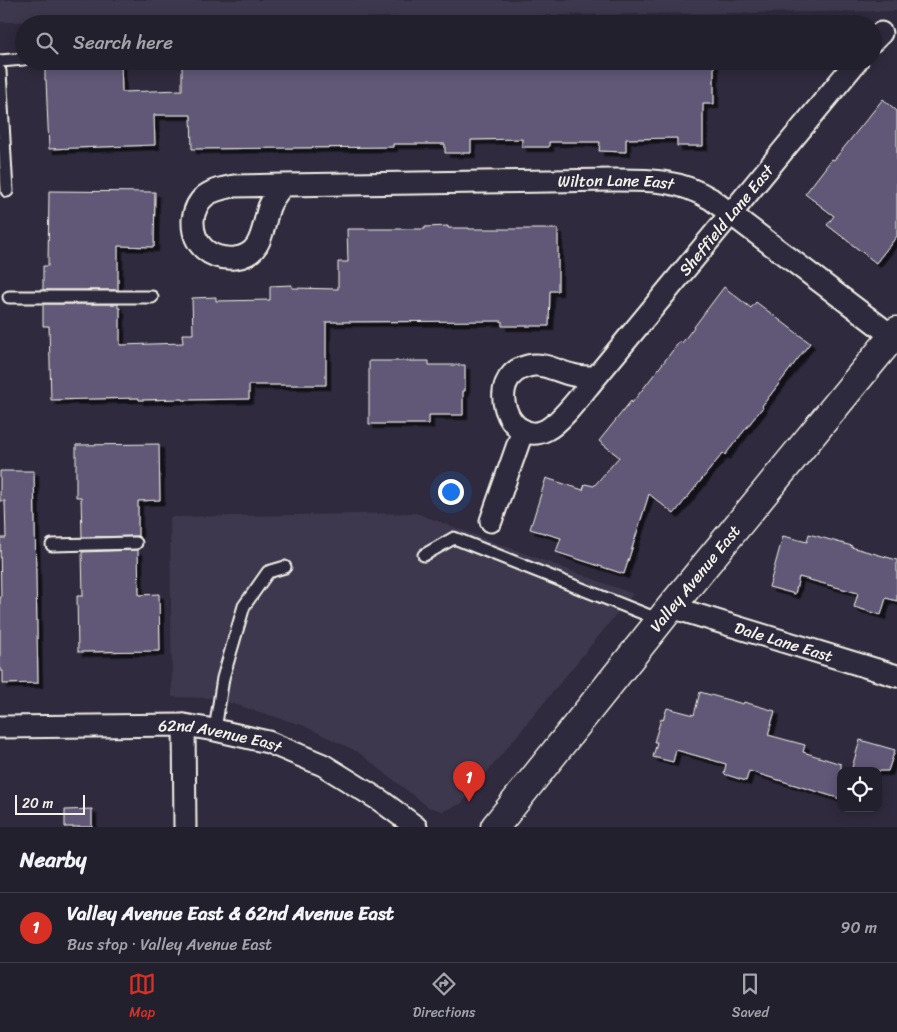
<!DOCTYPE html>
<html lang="en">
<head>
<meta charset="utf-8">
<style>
	body { margin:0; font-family:Sriracha,sans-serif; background:#2f2d3a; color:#f1f3f6 }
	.controls { position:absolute; right:15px; bottom:15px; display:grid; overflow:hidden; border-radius:10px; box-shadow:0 2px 12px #0003 }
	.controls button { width:45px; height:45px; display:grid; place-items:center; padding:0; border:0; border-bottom:1px solid #403e4a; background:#23202e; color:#f1f3f6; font:25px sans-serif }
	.scale { position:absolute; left:15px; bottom:12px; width:70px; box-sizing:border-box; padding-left:5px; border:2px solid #f4f1e8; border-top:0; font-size:14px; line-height:18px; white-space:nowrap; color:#f4f1e8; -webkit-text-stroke:4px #2f2a3d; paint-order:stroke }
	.you { position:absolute; left:450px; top:491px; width:18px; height:18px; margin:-12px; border:4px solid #fff; border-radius:50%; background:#1a73e8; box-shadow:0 0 0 8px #1a73e833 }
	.badge { display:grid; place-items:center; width:32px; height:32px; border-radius:50%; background:#d93025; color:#fff; font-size:16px; font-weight:700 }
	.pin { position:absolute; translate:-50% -41px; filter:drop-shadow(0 1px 2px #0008) }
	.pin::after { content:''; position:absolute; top:26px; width:18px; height:15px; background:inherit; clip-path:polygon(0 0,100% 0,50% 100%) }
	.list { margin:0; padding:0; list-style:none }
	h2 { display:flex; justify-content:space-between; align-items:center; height:65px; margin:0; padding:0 20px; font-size:21px }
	h2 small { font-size:16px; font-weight:400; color:#a3a3aa }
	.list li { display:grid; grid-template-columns:32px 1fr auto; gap:15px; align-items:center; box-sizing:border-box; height:70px; padding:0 20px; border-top:1px solid #403e4a }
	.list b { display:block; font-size:19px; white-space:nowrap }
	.list p { margin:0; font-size:16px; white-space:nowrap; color:#a3a3aa }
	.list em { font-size:16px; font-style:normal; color:#a3a3aa }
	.icon { flex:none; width:28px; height:28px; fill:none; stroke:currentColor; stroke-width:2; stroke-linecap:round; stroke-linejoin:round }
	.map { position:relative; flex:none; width:897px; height:827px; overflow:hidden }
	.search { position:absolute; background:#23202e; box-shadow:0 2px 12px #0003; left:15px; right:15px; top:15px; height:55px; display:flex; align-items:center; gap:12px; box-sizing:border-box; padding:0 18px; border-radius:28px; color:#a3a3aa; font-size:19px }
	.sheet { height:135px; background:#23202e }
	nav { display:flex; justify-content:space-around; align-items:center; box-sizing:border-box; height:70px; border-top:1px solid #403e4a; background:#23202e; font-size:14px; color:#a3a3aa }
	nav a { display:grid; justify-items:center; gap:2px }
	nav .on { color:#d93025 }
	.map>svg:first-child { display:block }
	.built { fill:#3e384e }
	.building { fill:#605976; stroke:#f4f1e8; filter:url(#shadow) }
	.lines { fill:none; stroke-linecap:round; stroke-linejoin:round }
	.service-casing { stroke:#f4f1e8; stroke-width:15 }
	.minor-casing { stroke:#f4f1e8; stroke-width:25 }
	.secondary-casing { stroke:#f4f1e8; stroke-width:31 }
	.service { stroke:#2f2a3d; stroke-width:11 }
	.minor { stroke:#2f2a3d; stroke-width:21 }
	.secondary { stroke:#2f2a3d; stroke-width:28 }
	.labels { text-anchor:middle; stroke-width:4; stroke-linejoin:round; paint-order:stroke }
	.street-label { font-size:16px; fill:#f4f1e8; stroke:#2f2a3d }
</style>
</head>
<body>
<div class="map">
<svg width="897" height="827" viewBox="0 0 897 827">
	<defs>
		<filter id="shadow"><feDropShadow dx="4.5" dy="4.5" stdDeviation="0" flood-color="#0009"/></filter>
	</defs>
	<rect width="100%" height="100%" fill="#2f2a3d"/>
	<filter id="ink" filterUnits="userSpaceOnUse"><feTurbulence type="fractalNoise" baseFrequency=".02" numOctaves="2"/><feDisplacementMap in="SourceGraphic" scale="10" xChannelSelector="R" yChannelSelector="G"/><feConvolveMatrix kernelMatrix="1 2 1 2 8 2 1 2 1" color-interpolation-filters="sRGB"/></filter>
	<g filter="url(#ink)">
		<!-- built -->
		<g class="built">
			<polygon points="0,0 897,0 897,11 0,22"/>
			<polygon points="416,513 633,594 461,804 443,811 428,807 358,752 302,725 214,698 172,697 170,517"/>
		</g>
		<!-- building -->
		<g class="building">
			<polygon points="45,61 121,61 122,92 182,90 182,61 714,61 714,104 703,104 703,146 677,146 677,138 626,139 626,152 599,151 600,142 549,142 549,147 522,147 522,139 471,140 471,153 445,153 445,144 393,144 393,147 192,149 191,115 154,115 155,145 49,149 46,80 45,80"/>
			<polygon points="883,99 897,111 897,236 876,263 827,225 834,216 805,194 832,159 834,160"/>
			<polygon points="49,191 155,192 154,247 118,246 118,290 43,290 43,266 48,266"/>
			<polygon points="448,226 448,228 469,228 469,229 558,229 558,291 550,291 549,326 502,326 502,321 326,322 326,385 249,385 249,399 183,400 183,399 139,400 139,398 51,400 49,326 43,326 43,304 118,304 118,308 120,308 120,345 183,343 182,334 193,334 192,298 216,297 216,301 270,300 270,286 292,285 292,288 338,289 338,262 348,262 347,229 425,229 425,227"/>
			<polygon points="724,287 751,308 756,302 810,343 762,406 763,407 725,455 723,453 674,514 649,494 624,574 556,552 561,538 530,529 546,478 583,490 585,484 594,486 619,457 599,441 631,401 632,403 680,341 682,343"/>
			<polygon points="369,361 429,361 429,365 465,365 465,391 463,391 463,415 429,415 429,424 369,424"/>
			<polygon points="159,444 160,500 138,501 138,536 82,537 81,497 76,497 76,445"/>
			<polygon points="0,471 34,471 38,683 3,684 3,671 0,671 0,598 1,598 0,538 6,538 5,501 0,501"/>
			<polygon points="809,534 852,546 851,547 897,560 897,601 886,598 881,615 854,607 858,593 799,577 795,594 769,587 783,536 807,542"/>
			<polygon points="136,550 138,550 139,595 159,594 160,651 78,652 77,596 83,596 82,552"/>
			<polygon points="700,692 743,704 744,702 775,711 768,735 805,745 803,752 841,764 841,799 749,771 746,781 724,774 726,764 676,750 673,762 653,757 657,742 654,742 661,719 663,720 667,708 694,715"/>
			<polygon points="860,740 895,750 888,771 851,771"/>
			<polygon points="92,809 92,827 65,827 65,810"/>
		</g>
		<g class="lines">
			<!-- service casing -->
			<g class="service-casing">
				<g id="service">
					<polyline points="0,61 24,59"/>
					<polyline points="0,71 7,191"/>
					<polyline points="9,297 152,297"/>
					<polyline points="52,545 136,543"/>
					<polyline points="424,555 454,538 660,620"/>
					<polyline points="215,730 223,678 244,606 268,572 285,567"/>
				</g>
			</g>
			<!-- minor casing -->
			<g class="minor-casing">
				<g id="minor">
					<polyline points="873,41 881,33"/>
					<path id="s1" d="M283,185c-5,7 -11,14 -14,22 -7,21 -6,48 -34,51 -25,2 -43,-13 -42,-38 1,-9 5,-18 12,-24 8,-6 18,-8 29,-10l49,-1 329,-5c37,0 66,-1 99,19l181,137 5,2"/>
					<path id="s2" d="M596,377c-8,0 -16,0 -23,-2 -15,-3 -29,-13 -45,-9 -46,11 -19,83 18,64 16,-8 38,-39 50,-53l261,-316"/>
					<polyline points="491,521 523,430"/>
					<path id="s3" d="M671,607l226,69"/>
					<polyline points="184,725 185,827"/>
					<path id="s4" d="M0,727l184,-2 31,5 53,12 55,23 58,36 35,26"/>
				</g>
			</g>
			<!-- secondary casing -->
			<g class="secondary-casing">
				<g id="secondary">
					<path id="s5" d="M495,827l176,-220 226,-276"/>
				</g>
			</g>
			<!-- service -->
			<use href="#service" class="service"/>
			<!-- minor -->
			<use href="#minor" class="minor"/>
			<!-- secondary -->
			<use href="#secondary" class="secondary"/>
		</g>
	</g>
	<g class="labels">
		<!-- street labels -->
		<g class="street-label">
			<text dy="6" stroke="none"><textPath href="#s1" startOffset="598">Wilton Lane East</textPath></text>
			<text dy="6" stroke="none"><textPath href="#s2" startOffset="454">Sheffield Lane East</textPath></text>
			<text dy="6" stroke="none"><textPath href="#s5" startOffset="319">Valley Avenue East</textPath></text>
			<text dy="6" stroke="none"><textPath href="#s3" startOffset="118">Dale Lane East</textPath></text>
			<text dy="6" stroke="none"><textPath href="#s4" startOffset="221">62nd Avenue East</textPath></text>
		</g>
	</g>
</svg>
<div class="controls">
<button><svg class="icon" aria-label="locate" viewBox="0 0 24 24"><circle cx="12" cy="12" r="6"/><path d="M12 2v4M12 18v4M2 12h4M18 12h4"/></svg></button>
</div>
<div class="scale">20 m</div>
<div class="you"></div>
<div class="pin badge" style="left:469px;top:802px">1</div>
<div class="search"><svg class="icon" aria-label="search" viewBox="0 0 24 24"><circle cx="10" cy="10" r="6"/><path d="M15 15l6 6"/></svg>Search here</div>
</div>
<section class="sheet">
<h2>Nearby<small></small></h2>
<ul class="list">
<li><span class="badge">1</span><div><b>Valley Avenue East &amp; 62nd Avenue East</b><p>Bus stop · Valley Avenue East</p></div><em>90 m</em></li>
</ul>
</section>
<nav>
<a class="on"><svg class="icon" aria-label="map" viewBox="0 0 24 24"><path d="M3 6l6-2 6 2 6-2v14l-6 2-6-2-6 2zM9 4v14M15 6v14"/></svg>Map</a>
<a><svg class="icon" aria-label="directions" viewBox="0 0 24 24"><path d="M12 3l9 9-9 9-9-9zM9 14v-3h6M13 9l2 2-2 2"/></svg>Directions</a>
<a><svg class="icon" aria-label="saved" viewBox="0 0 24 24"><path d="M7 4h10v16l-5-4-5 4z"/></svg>Saved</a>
</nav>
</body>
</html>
